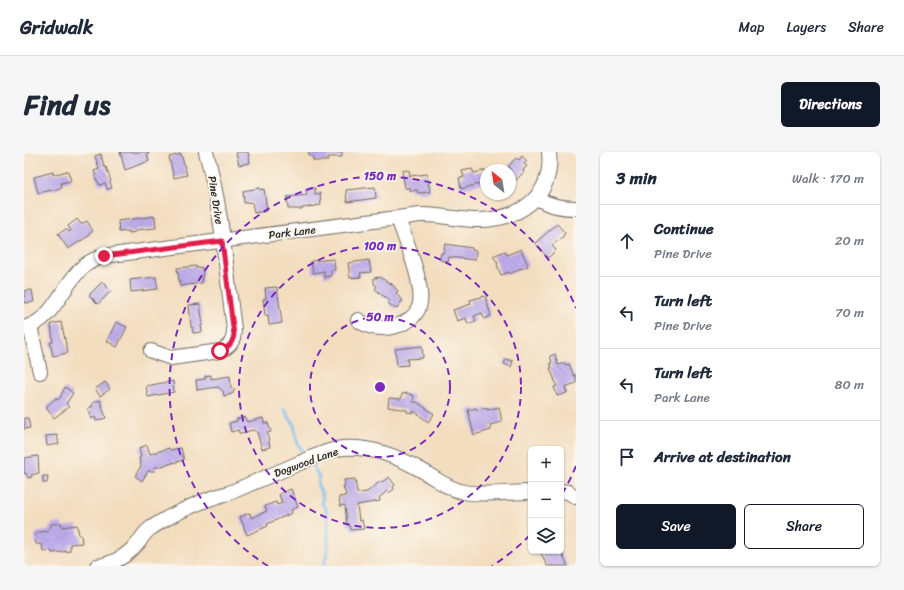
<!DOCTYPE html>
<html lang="en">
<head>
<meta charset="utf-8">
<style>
	body { margin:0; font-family:Sriracha,sans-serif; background:#f6f6f7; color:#1f2937 }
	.controls { position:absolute; right:12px; bottom:12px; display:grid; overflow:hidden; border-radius:6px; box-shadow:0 1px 3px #0004 }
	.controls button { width:36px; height:36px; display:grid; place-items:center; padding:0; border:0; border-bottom:1px solid #e0e1e3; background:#fff; color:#1f2937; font:20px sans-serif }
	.compass { position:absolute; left:456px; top:12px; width:36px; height:36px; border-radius:50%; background:#fff; box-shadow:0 1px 3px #0004; rotate:330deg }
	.stop { position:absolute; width:12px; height:12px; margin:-9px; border:3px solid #e11d48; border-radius:50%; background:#fff }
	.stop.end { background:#e11d48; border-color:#fff; box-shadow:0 1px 4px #0008 }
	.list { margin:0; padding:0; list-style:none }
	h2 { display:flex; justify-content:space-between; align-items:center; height:52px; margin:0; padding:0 16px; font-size:17px }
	h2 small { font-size:13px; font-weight:400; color:#747a83 }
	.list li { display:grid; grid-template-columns:26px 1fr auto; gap:12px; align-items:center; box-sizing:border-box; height:72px; padding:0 16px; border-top:1px solid #e0e1e3 }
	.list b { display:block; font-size:15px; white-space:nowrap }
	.list p { margin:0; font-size:13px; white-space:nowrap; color:#747a83 }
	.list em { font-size:13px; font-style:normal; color:#747a83 }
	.actions { display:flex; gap:8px; padding:12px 16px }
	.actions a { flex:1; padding:9px 0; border:1px solid #111827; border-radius:6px; text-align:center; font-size:14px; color:#111827 }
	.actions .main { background:#111827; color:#fff }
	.icon { flex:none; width:22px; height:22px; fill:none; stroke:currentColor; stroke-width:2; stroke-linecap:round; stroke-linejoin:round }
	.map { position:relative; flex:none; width:552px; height:414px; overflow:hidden; border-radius:6px }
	header { display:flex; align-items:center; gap:24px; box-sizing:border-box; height:56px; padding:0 20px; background:#fff; border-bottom:1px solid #e0e1e3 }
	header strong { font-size:19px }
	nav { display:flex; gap:22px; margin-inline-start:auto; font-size:14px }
	.intro { display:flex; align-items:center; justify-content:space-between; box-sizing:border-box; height:96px; padding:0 24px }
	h1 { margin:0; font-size:28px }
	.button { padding:10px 18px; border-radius:6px; background:#111827; color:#fff; font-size:14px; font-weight:700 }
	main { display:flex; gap:24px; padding:0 24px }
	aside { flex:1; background:#fff; border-radius:6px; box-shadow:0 1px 3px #0004 }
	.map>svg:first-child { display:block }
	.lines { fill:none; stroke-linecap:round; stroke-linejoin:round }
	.stream { stroke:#77bced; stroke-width:3 }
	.building { fill:url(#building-back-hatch) }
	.minor-casing { stroke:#71695f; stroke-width:16 }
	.minor { stroke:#fff; stroke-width:14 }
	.route { stroke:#e11d48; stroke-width:5 }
	.ring { fill:none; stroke:#7b2cbf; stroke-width:2; stroke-dasharray:7 5 }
	.labels { text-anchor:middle; stroke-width:3.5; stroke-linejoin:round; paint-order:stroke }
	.street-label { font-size:11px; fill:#2b2b2b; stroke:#fbf7ec }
	.centre { fill:#7b2cbf; stroke:#fbf7ec; stroke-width:2 }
	.ring-label { font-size:12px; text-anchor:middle; font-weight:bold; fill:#7b2cbf; stroke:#fbf7ec; stroke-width:3.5; stroke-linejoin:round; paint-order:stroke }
</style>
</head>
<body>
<header>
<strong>Gridwalk</strong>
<nav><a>Map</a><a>Layers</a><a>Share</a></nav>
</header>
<div class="intro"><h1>Find us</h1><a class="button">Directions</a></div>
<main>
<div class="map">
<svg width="552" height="414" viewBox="0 0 552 414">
	<defs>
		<pattern id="building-back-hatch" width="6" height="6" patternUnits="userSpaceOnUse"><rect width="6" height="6" fill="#bfaded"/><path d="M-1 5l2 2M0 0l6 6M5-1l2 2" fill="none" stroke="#9b8dc0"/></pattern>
	</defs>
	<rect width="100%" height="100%" fill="#fbf7ec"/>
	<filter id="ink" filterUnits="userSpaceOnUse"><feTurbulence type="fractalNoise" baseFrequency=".025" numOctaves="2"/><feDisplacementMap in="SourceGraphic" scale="8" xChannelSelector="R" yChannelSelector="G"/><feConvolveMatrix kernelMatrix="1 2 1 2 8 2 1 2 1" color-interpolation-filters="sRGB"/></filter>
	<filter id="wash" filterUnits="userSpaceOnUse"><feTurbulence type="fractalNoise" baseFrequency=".012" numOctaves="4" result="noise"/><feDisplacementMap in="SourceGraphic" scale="16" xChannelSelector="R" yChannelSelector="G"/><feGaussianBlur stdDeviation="0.9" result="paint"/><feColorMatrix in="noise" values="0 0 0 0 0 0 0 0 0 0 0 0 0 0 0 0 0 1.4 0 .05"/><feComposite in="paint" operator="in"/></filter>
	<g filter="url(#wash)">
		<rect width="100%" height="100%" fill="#f3ddbf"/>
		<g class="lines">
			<!-- stream -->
			<g class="stream">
				<polyline points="260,257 270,273 274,293 282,303"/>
				<polyline points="288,313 295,325 294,333 299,346 297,351 302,357 304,374 304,397 300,414"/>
			</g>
		</g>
		<g id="blocks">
			<!-- building -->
			<g class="building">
				<polygon points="96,0 124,0 125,2 123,2 125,9 101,18"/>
				<polygon points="212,0 224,0 226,11 215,13"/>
				<polygon points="285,0 318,0 318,5 304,5 304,9 290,9 288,4 285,4"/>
				<polygon points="77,2 80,15 82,15 87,29 86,30 88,36 83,37 81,31 76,33 71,25 72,24 70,19 75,17 71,4"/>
				<polygon points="157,2 163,23 150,26 145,5"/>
				<polygon points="498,4 503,9 500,12 503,14 499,18 500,20 488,32 486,30 486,18 485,18 486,16 484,15 492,6 495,8"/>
				<polygon points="448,17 450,21 462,18 462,30 437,37 435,26 440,25 438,19"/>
				<polygon points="385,18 386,24 403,22 406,40 394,41 393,38 387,39 386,36 381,36 378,19"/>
				<polygon points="43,19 44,19 47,29 37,31 38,35 33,37 14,41 10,25 29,20 29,23"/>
				<polygon points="351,35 352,46 323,50 322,38"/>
				<polygon points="236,36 236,38 240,37 243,59 230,61 228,50 220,51 219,39"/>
				<polygon points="291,36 291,42 296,41 297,53 278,56 278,57 264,57 263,45 283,43 282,37"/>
				<polygon points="131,64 132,76 112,78 112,80 105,81 105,79 95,80 94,69"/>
				<polygon points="53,67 57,72 63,69 69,79 65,82 66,83 44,97 34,82 42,77 45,80 47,79 44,74"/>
				<polygon points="533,72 541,81 538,86 528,93 532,98 524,106 511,91"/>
				<polygon points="421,92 448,96 448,98 452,99 451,108 425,105 424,110 416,108 417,101 419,101"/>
				<polygon points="497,97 504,114 497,117 497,116 486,122 485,120 477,123 473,112 474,111 469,104 481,99 483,103"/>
				<polygon points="310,107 311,118 307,118 307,124 300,125 300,119 289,121 287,109"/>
				<polygon points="345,108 347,120 336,121 337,125 326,126 324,111"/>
				<polygon points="172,114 172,116 178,115 179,124 178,124 178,131 156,134 153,116"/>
				<polygon points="132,125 134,137 107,140 106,128"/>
				<polygon points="356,125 366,132 367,131 374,139 372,142 379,148 372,157 364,151 366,149 351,137 353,134 350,132 350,126"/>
				<polygon points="78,130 87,139 74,152 65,143"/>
				<polygon points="253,135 258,171 245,173 244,163 241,164 239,147 242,147 241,136"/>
				<polygon points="8,138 10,150 0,151 0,139"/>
				<polygon points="461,144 467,164 460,167 458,161 450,164 452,169 444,172 442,166 433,169 429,158 447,152 446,148"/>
				<polygon points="176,152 179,173 177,173 178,180 169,181 168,175 167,175 165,153"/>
				<polygon points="37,170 44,201 29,204 26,190 29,190 27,172"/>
				<polygon points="92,170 103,175 93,195 83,189"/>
				<polygon points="398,194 399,206 383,207 384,213 373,214 371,197"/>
				<polygon points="531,202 534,213 541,211 542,213 545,212 550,224 552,223 552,231 541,235 543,241 533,244 530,235 533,234 526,216 528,216 526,211 528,210 526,204"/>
				<polygon points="482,207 489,209 487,215 480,212"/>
				<polygon points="187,223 187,227 206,224 207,236 210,237 210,240 208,242 200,244 199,239 194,235 173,238 172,228 181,227 181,224"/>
				<polygon points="149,229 150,240 124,245 122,234"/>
				<polygon points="81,230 86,237 76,244 71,237"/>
				<polygon points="41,235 49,241 42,252 45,255 30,266 23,257 23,254 32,246 33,248 36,246"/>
				<polygon points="383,241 390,244 389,250 393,250 410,262 404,270 390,259 389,261 383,260 383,258 364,255 365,246 377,247 378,242"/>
				<polygon points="76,248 82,266 72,269 71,265 67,267 64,256 69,254 68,251"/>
				<polygon points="475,255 478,270 466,273 467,278 450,283 444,258 452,256 453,258 463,256 463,258"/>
				<polygon points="221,265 223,270 239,266 240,271 244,271 247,280 243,281 246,295 238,297 233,280 229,278 217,281 215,281 214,278 207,280 205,271 213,269 213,267"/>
				<polygon points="0,266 4,266 6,276 0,277"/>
				<polygon points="33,283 35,292 23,294 22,284"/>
				<polygon points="123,293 126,302 145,296 146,298 157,296 160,308 130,316 131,319 124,319 118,329 111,324 117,314 115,306 117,305 115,296"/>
				<polygon points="14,304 15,321 7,323 8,325 4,326 2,321 0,322 0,306"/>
				<polygon points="19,324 24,324 23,331 19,331"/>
				<polygon points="365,325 371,333 369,335 370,337 365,341 363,339 355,346 356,349 333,353 335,369 338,368 340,377 327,378 326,374 323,372 321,353 316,354 315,345 321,344 321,343 322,343 319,334 321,334 320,328 331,327 333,341 343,340 353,332 357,329 358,330"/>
				<polygon points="267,337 274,355 267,358 268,361 243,372 244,374 223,383 216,365 226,361 227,366 243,359 241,354 252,350 253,353 258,351 255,342"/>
				<polygon points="37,371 38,375 53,373 55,383 57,383 58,391 46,392 46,399 28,401 27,398 19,399 18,393 16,393 16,392 12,392 11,382 16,380 24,379 28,372"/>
				<polygon points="516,399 536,399 544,414 523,414"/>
			</g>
		</g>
	</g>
	<g filter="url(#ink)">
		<use href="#blocks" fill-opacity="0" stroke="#71695f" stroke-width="1"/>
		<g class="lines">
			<!-- minor casing -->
			<g class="minor-casing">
				<g id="minor">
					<path d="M513,46c12,8 24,10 39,10"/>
					<path d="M334,168c11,8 24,10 38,6 10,-3 19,-8 23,-19 7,-19 -14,-68 -21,-89"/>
					<polyline points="6,174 16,220"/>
					<path d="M0,176c31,-8 38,-44 60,-62 6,-5 13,-8 20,-10l316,-41c19,-1 36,5 55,5 42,1 79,-22 74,-68"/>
					<path d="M127,199l20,7 49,-7c11,-5 14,-10 14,-22 -8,-59 -12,-120 -28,-177"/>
					<polyline points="537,339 544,340 552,345"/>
					<path d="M73,414c18,-2 31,-11 42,-24 3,-5 7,-11 12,-14 21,-14 53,-29 78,-35 23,-10 45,-19 68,-29 14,-6 30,-14 46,-16 27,-2 54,8 78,22 14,8 27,19 43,22 21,4 46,0 67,0"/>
				</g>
			</g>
			<!-- minor -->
			<use href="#minor" class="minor"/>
		</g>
	</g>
	<g class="lines" filter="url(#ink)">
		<!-- route -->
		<path class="route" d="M80,104l118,-15 12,94c-2,9 -5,12 -14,16"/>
	</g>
	<!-- distance rings -->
	<g class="ring">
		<circle cx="356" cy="235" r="70"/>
		<circle cx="356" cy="235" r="141"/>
		<path d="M552 314A211 211 0 0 1 538 342M506 383A211 211 0 0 1 468 414M244 414A211 211 0 1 1 552 156"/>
	</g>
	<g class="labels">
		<!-- street labels -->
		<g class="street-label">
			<text transform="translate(192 48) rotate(81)" y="4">Pine Drive</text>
			<text transform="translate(268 80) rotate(-7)" y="4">Park Lane</text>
			<text transform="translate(282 310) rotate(-20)" y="4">Dogwood Lane</text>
		</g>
	</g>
	<circle cx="356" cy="235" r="6" class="centre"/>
	<g class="ring-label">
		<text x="356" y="28">150 m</text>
		<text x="356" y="98">100 m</text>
		<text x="356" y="169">50 m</text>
	</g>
</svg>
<div class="controls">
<button>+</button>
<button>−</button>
<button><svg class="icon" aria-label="layers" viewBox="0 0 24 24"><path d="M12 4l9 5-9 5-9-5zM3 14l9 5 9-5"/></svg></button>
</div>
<svg class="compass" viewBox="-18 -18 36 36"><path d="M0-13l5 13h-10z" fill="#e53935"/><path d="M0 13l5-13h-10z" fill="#747a83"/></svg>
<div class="stop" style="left:196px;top:199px"></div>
<div class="stop end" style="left:80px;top:104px"></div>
</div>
<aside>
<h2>3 min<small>Walk · 170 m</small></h2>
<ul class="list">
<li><svg class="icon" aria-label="ahead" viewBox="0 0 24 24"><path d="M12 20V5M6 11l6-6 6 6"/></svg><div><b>Continue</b><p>Pine Drive</p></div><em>20 m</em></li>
<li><svg class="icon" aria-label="left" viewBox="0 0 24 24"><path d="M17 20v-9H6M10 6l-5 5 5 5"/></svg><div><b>Turn left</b><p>Pine Drive</p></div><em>70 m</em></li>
<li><svg class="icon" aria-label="left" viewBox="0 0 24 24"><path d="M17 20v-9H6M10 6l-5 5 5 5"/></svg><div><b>Turn left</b><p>Park Lane</p></div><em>80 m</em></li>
<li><svg class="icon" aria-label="arrive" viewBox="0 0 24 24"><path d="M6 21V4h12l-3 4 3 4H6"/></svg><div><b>Arrive at destination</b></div></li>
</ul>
<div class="actions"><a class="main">Save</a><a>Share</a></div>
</aside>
</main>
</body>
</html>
